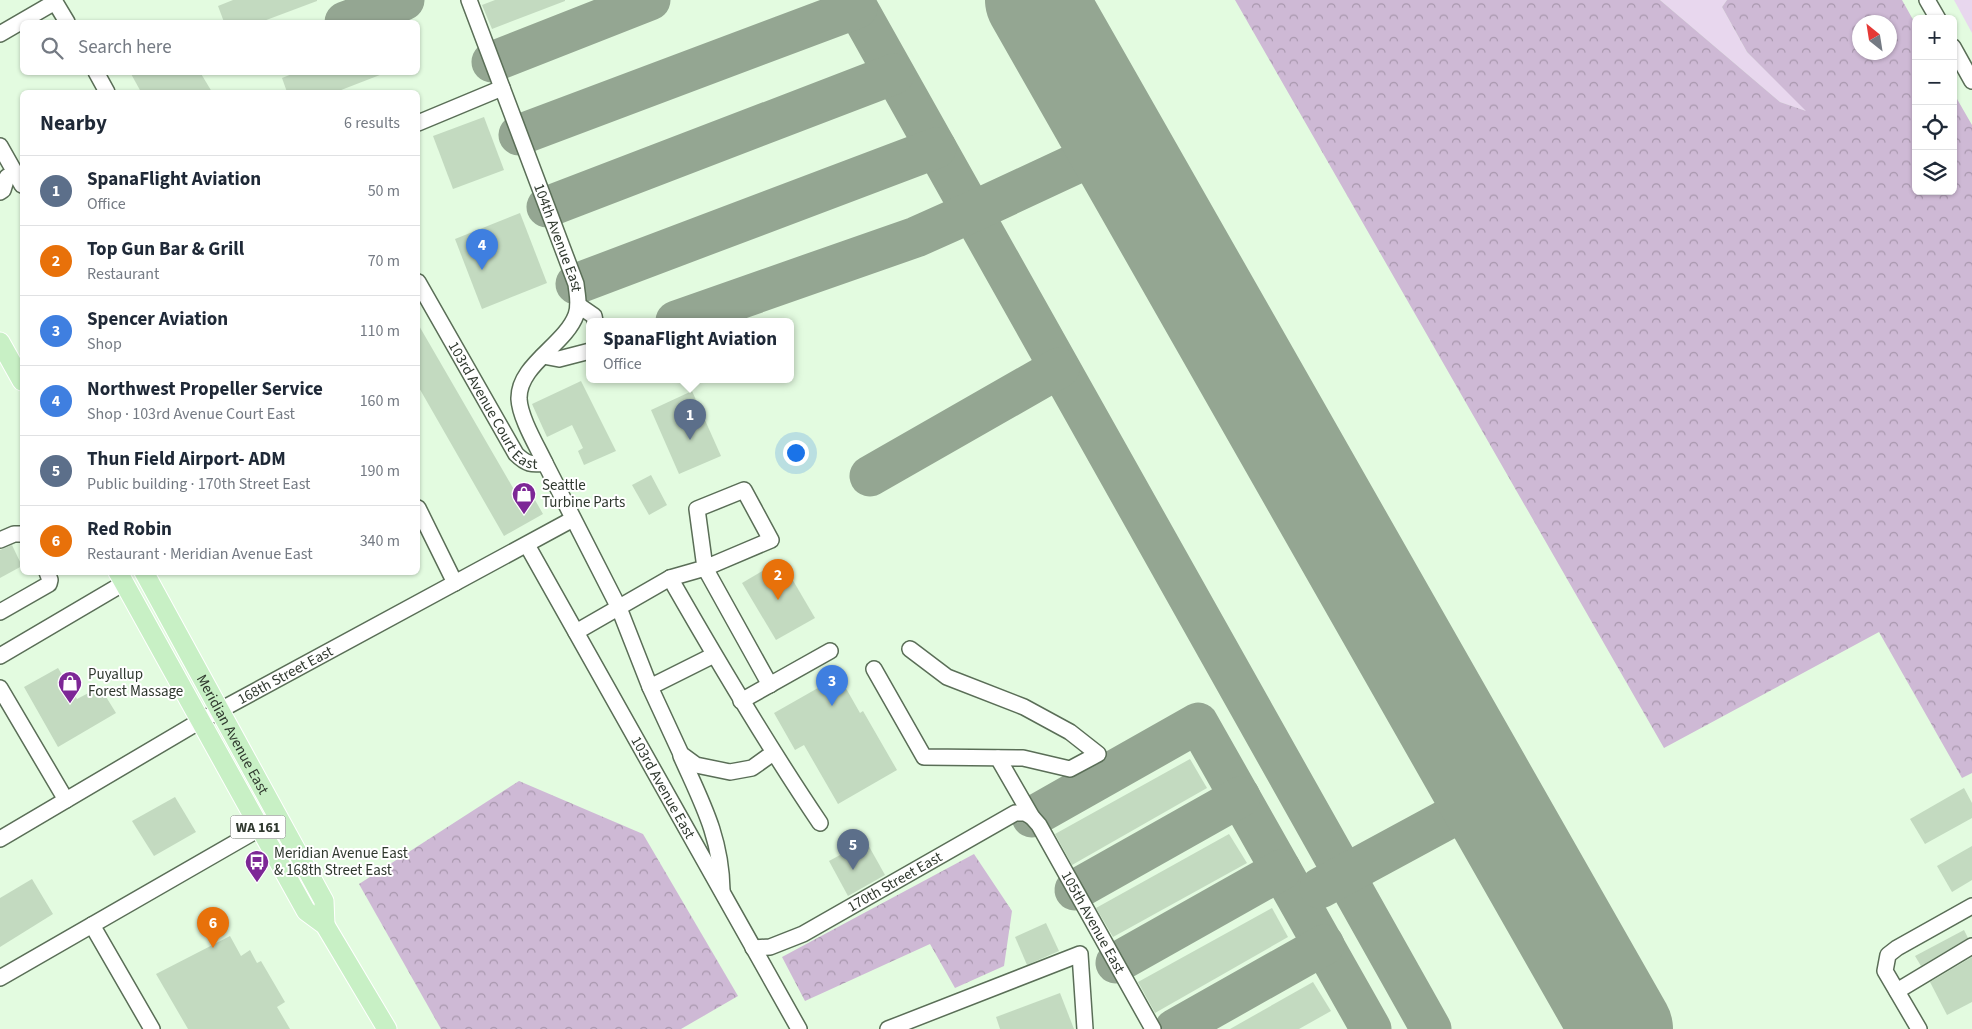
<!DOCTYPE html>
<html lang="en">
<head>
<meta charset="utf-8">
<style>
	body { margin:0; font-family:"Source Sans 3",sans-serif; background:#f6f6f7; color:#1f2937 }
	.controls { position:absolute; right:15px; top:15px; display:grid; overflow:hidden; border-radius:8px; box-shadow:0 1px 4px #0004 }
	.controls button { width:45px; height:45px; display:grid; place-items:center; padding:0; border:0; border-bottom:1px solid #e0e1e3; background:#fff; color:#1f2937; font:25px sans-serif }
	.compass { position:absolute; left:1852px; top:15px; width:45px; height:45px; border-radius:50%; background:#fff; box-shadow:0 1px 4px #0004; rotate:330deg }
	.you { position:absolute; left:795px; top:452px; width:18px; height:18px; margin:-12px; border:4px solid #fff; border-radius:50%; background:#1a73e8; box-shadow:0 0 0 8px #1a73e833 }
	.badge { display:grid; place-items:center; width:32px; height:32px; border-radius:50%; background:#ea580c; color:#fff; font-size:16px; font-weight:700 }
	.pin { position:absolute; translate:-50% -41px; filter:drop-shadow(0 1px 2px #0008) }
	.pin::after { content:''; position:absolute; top:26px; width:18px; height:15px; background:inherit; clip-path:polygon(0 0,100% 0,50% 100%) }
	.popup { position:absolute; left:586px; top:318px; width:208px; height:65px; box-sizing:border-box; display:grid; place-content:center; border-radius:8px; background:#fff; filter:drop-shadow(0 1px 4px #0005); font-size:16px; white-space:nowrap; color:#747a83 }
	.popup b { font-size:19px; color:#1f2937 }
	.popup::after { content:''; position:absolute; left:50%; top:100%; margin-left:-10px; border:10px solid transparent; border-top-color:#fff }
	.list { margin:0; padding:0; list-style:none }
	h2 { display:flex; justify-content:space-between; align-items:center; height:65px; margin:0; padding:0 20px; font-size:21px }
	h2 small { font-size:16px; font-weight:400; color:#747a83 }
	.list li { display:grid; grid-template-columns:32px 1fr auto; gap:15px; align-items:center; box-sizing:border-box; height:70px; padding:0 20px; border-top:1px solid #e0e1e3 }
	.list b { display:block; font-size:19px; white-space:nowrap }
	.list p { margin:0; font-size:16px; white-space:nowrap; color:#747a83 }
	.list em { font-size:16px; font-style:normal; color:#747a83 }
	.icon { flex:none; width:28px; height:28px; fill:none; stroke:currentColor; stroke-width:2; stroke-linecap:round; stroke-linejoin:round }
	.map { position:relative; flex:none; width:1972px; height:1029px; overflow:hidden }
	.search { position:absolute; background:#fff; box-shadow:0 1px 4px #0004; left:20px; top:20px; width:400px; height:55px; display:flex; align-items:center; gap:12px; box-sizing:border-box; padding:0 18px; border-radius:8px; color:#747a83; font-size:19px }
	.panel { position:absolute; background:#fff; box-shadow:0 1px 4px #0004; left:20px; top:90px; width:400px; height:485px; border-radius:8px }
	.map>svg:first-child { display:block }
	.green { fill:#e8d7ee }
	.forest { fill:url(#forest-crowns); fill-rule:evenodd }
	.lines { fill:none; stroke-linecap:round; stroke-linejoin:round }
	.taxiway { stroke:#94a692; stroke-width:41 }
	.runway { stroke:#94a692; stroke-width:102 }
	.building { fill:#c3dac0 }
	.minor-casing { stroke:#5a6e57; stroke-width:18 }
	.major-casing { stroke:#fff; stroke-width:21 }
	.minor { stroke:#fff; stroke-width:15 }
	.major { stroke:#c8f0c5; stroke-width:19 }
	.labels { text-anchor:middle; stroke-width:4; stroke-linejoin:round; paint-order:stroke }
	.shield { fill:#fff; stroke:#6d746d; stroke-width:1 }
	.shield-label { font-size:14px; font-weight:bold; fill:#2f382e }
	.street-label { font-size:15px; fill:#2f382e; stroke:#fff }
	.poi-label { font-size:15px; fill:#2f382e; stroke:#fff; text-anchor:start }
</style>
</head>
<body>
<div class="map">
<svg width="1972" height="1029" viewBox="0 0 1972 1029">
	<defs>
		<pattern id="forest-crowns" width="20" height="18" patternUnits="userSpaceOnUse" patternTransform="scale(1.25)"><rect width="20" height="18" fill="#ceb9d5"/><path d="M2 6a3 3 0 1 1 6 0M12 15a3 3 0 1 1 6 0" fill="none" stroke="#a897ad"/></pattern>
	</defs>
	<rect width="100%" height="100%" fill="#e3fbe0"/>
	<!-- green -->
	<g class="green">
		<polygon points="1660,0 1727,0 1722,7 1747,52 1808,112 1780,102"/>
		<polygon points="1954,0 1972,0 1972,33"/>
	</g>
	<!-- forest -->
	<g class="forest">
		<path d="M1235,0h425l120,102 26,9 -59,-59 -25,-45 5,-7h175l14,25v166h37v-99l19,33v648l-10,5 -83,-146 -215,116zM1860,22h30v30h-30z"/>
		<polygon points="519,781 643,834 738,996 681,1029 441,1029 359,884"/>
		<polygon points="974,854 1012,911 1004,966 955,988 930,944 805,1001 782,957"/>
	</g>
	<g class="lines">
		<!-- taxiway -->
		<g class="taxiway">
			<polyline points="853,0 1431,1029"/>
			<polyline points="345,22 404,0"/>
			<polyline points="492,62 650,0"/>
			<polyline points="519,135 857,8"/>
			<polyline points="547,207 894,74"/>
			<polyline points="576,284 936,148"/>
			<polyline points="676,321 916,237 972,212 1118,144"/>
			<polyline points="870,476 1059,368"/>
			<polyline points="1032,817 1198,723 1371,1029"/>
			<polyline points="1320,888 1490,796"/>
			<polyline points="1075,890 1240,797"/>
			<polyline points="1116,963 1281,870"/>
			<polyline points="1175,1029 1324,945"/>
		</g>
		<!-- runway -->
		<polyline class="runway" points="1036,0 1622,1029"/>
	</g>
	<!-- building -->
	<g class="building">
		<polygon points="233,0 317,0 317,1 261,22 224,22 218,6"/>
		<polygon points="495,0 565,0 565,1 492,29 482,5"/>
		<polygon points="130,72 200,72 212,92 141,92"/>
		<polygon points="297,72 385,72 385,73 336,92 287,92 282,78"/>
		<polygon points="484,117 504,170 453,189 433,136"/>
		<polygon points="520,213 547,283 482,309 455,239"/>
		<polygon points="418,324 516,493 527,486 543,514 504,536 418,386"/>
		<polygon points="581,381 616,451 584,465 578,451 583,448 572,425 547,437 532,404"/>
		<polygon points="692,391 721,456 679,474 651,410"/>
		<polygon points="651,475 667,505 649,515 632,485"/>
		<polygon points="12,545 22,566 0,578 0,550"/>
		<polygon points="781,560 815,618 776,640 742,583"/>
		<polygon points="58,668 77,699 100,687 116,713 58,747 24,687"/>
		<polygon points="839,676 860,713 863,711 897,770 838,804 804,745 795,750 774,713"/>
		<polygon points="1190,759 1207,788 1072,865 1055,834"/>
		<polygon points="1964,788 1972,803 1972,818 1925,844 1910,819"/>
		<polygon points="175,797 196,832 154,856 132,821"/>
		<polygon points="1229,834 1247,863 1113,937 1096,908"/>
		<polygon points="866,841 885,875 848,896 829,861"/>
		<polygon points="1972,846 1972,880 1952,892 1937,866"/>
		<polygon points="32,879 53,914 0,947 0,898"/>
		<polygon points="1272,908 1288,937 1155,1013 1138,982"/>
		<polygon points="1046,923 1059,951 1027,965 1015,937"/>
		<polygon points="1964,930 1968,938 1921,966 1915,956"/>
		<polygon points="230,936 241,956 250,950 257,963 261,961 285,1002 277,1007 290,1029 188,1029 156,974"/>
		<polygon points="1972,957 1972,1002 1947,1015 1930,982"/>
		<polygon points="1313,982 1331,1011 1299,1029 1230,1029"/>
		<polygon points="1060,993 1074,1029 1000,1029 996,1017"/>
	</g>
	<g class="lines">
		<!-- minor casing -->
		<g class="minor-casing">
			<g id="minor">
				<path id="s1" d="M469,0l107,284c1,10 4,21 0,31 -11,30 -58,50 -57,84 1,19 18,47 26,64"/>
				<polyline points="1927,0 1938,19"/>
				<polyline points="0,34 55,2 67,22"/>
				<polyline points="1953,47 1972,81"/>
				<polyline points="96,72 107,92"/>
				<polyline points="418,123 502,88"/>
				<polyline points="0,146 22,185"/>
				<polyline points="0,192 3,190 7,177"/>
				<path id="s2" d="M418,282l98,172c10,10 16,11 29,9l74,145 31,79 64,-32"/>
				<polyline points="578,305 594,316 595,321"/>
				<polyline points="543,356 559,359 590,351"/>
				<polyline points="418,508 455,583"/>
				<polyline points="0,540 14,534 22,534"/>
				<path id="s3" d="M527,545l272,484"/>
				<path d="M670,578c48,84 96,165 150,245"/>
				<polyline points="0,612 49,584 50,580 47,572"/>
				<polyline points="576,632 670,578 705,568 697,509 744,490 771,540 705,568 770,685"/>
				<polyline points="0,656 124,583"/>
				<polyline points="874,669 924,757 1023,758 1070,769 1098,754 1070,732 1024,707 947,677 910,649"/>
				<polyline points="650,687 681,754 696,765 730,772 752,768 773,753"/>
				<polyline points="0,688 66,800"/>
				<polyline points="741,701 830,651"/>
				<path d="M681,756c21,47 40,81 41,134"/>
				<path id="s4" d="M998,758l34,59 7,8 114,204"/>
				<path id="s5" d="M0,839l200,-118 373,-202"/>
				<polyline points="92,925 152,1029"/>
				<path id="s6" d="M753,948l17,-1 33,-13 212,-121h10l7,4"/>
				<polyline points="0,978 259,829"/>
				<polyline points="1897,991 1972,946"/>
				<polyline points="888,1029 1080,954 1085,1029"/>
				<polyline points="1919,1029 1885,971 1888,955 1897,948 1972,906"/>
			</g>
		</g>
		<!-- major casing -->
		<g class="major-casing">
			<g id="major">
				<polyline points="0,342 22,381"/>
				<polyline points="118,572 306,911 325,925 387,1029"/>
				<path id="s7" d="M144,572l180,329 1,24"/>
			</g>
		</g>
		<!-- minor -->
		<use href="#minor" class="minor"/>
		<!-- major -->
		<use href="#major" class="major"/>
	</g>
	<!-- icons -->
	<defs>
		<g id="shop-pin" transform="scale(1.25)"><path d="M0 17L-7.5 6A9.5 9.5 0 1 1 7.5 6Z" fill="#7d2796" stroke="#fff"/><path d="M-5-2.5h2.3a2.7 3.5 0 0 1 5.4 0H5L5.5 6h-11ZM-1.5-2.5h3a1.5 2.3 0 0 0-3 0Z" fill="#fff"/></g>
		<g id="bus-pin" transform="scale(1.25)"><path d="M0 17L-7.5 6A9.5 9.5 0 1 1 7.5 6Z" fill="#7d2796" stroke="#fff"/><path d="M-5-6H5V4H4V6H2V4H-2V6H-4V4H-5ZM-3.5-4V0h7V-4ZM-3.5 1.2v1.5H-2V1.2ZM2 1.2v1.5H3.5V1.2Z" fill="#fff"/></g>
	</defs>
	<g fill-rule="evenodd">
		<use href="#shop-pin" x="524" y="494"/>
		<use href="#shop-pin" x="70" y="683"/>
		<use href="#bus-pin" x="257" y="862"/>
	</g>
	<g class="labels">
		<!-- shield labels -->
		<rect class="shield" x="230.5" y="815.5" width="55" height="23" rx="4"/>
		<g class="shield-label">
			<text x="258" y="832">WA 161</text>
		</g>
		<!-- street labels -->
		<g class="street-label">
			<text dy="5" stroke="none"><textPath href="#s1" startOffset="254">104th Avenue East</textPath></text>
			<text dy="5" stroke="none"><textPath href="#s2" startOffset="146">103rd Avenue Court East</textPath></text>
			<text dy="5" stroke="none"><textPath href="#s5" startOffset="329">168th Street East</textPath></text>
			<text dy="5" stroke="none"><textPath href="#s7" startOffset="185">Meridian Avenue East</textPath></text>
			<text dy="5" stroke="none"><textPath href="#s3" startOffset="278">103rd Avenue East</textPath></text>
			<text dy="5" stroke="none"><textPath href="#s6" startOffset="158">170th Street East</textPath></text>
			<text dy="5" stroke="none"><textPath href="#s4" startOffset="190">105th Avenue East</textPath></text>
		</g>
		<!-- poi labels -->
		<g class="poi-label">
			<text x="542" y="490">Seattle<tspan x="542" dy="17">Turbine Parts</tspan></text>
			<text x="88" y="679">Puyallup<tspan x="88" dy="17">Forest Massage</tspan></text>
			<text x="274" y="858">Meridian Avenue East<tspan x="274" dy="17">&amp; 168th Street East</tspan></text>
		</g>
	</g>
</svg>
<div class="controls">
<button>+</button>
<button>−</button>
<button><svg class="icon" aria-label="locate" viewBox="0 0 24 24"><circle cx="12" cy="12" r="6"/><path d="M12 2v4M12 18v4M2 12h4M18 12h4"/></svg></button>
<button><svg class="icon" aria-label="layers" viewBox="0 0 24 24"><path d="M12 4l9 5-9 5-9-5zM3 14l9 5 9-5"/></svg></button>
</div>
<svg class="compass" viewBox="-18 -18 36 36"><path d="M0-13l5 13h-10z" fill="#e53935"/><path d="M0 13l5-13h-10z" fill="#747a83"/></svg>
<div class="you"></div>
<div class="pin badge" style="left:690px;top:440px;background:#5c6f8a">1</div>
<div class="popup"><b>SpanaFlight Aviation</b>Office</div>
<div class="pin badge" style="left:778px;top:600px;background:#e8710a">2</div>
<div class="pin badge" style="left:832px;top:706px;background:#3f7fe0">3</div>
<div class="pin badge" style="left:482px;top:270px;background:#3f7fe0">4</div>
<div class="pin badge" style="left:853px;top:870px;background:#5c6f8a">5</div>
<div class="pin badge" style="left:213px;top:948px;background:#e8710a">6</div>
<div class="search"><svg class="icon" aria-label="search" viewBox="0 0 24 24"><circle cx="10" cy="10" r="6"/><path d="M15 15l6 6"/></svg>Search here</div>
<section class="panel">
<h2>Nearby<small>6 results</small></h2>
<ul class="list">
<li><span class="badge" style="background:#5c6f8a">1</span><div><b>SpanaFlight Aviation</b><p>Office</p></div><em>50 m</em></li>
<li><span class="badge" style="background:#e8710a">2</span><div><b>Top Gun Bar &amp; Grill</b><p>Restaurant</p></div><em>70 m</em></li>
<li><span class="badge" style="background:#3f7fe0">3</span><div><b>Spencer Aviation</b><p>Shop</p></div><em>110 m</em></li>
<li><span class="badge" style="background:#3f7fe0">4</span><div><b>Northwest Propeller Service</b><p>Shop · 103rd Avenue Court East</p></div><em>160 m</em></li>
<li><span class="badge" style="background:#5c6f8a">5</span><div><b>Thun Field Airport- ADM</b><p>Public building · 170th Street East</p></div><em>190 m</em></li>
<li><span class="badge" style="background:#e8710a">6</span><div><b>Red Robin</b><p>Restaurant · Meridian Avenue East</p></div><em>340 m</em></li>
</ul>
</section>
</div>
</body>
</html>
